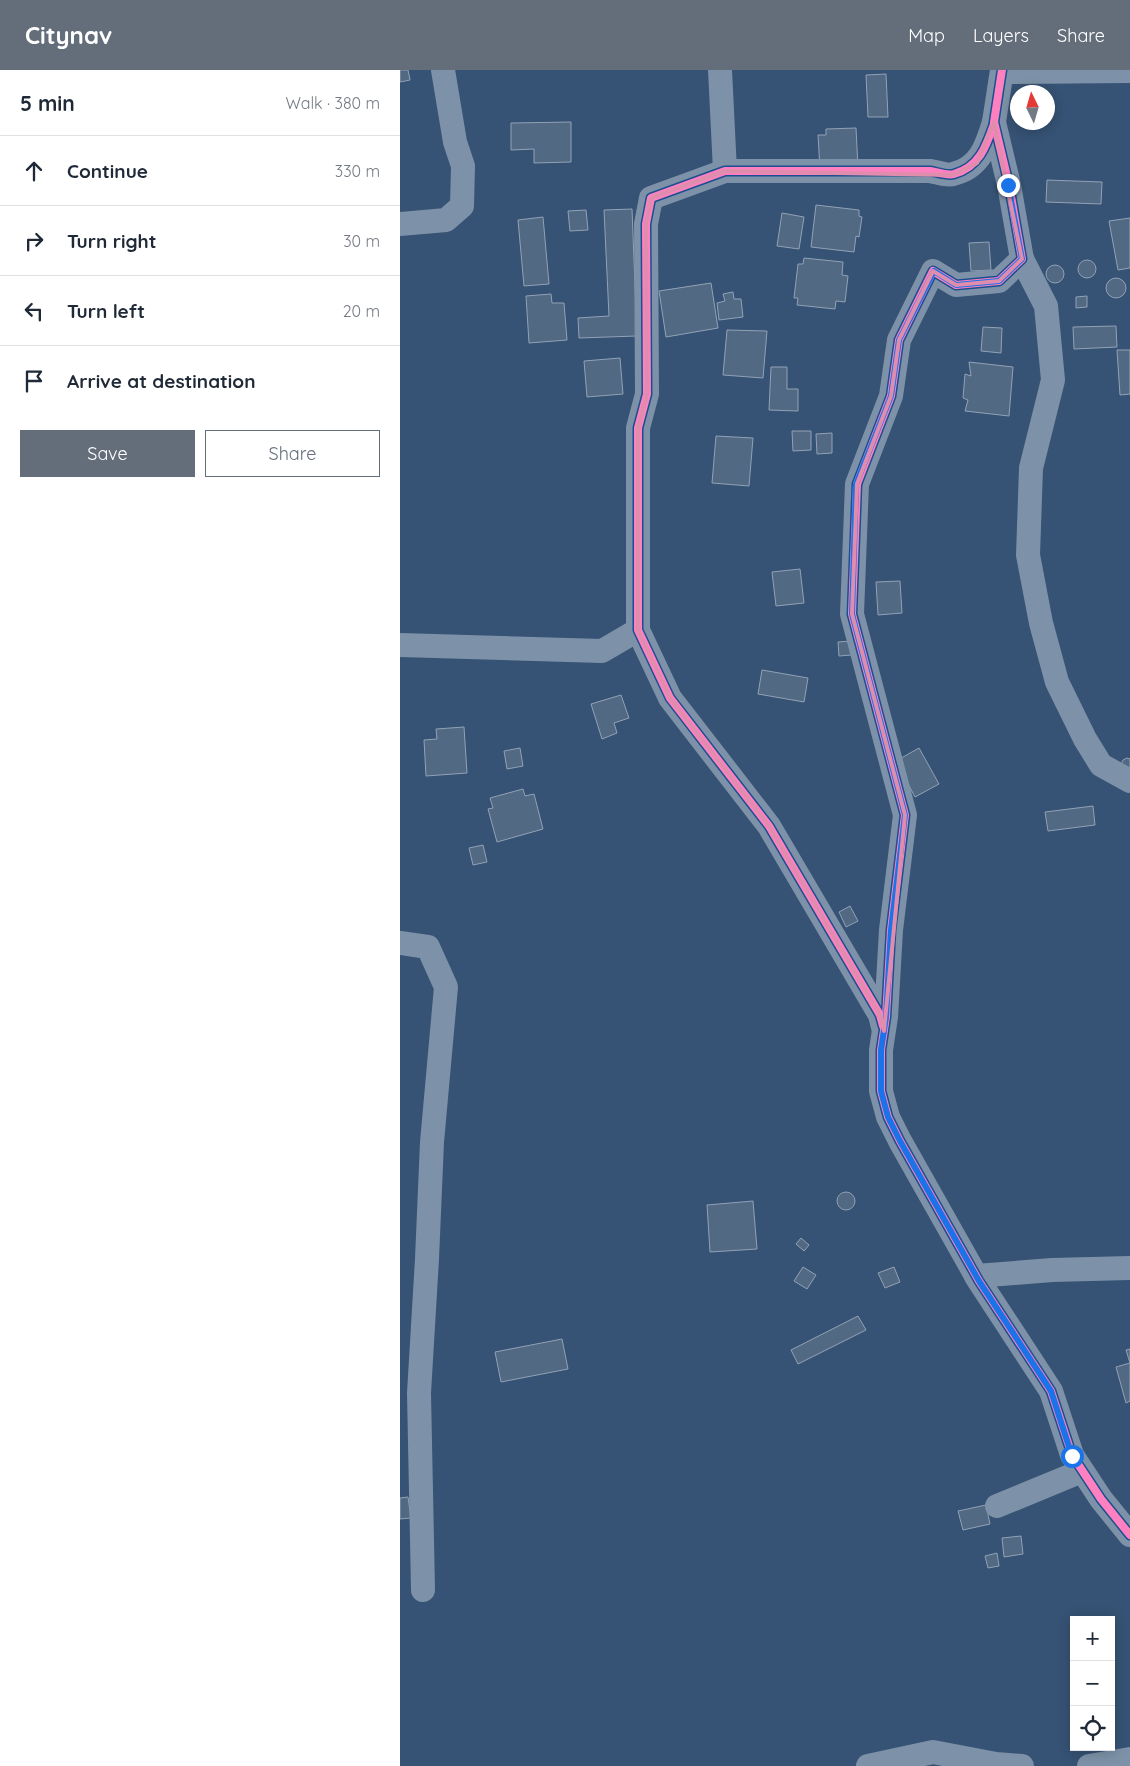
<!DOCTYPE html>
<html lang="en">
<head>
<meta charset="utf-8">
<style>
	body { margin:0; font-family:Quicksand,sans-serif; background:#f6f6f7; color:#1f2937 }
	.controls { position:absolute; right:15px; bottom:15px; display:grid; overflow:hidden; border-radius:0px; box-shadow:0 2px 12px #0003 }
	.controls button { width:45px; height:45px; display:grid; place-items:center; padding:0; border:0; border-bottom:1px solid #e0e1e3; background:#fff; color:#1f2937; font:25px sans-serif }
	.compass { position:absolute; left:610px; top:15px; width:45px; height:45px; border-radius:50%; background:#fff; box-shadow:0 2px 12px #0003; rotate:355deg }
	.stop { position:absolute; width:15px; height:15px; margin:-11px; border:4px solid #1a73e8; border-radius:50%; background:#fff }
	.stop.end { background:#1a73e8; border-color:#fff; box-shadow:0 1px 5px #0008 }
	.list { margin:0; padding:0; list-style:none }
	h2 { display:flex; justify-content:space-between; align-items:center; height:65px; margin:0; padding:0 20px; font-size:21px }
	h2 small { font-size:16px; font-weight:400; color:#747a83 }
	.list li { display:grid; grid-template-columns:32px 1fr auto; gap:15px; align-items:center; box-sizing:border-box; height:70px; padding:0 20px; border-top:1px solid #e0e1e3 }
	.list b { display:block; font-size:19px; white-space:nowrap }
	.list em { font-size:16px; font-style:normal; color:#747a83 }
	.actions { display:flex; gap:10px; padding:15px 20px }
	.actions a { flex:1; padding:11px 0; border:1px solid #646e7b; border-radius:0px; text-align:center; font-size:18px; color:#646e7b }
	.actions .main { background:#646e7b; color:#fff }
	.icon { flex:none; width:28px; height:28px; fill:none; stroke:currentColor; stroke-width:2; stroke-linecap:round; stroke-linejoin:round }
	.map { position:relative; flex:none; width:730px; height:1696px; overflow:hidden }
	header { display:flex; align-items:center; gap:30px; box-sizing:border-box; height:70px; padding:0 25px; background:#646e7b; color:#fff }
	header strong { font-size:24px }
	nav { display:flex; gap:28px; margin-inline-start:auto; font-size:18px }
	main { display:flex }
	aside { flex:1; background:#fff }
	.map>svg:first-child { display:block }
	.building { fill:#526984; stroke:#92a2b6 }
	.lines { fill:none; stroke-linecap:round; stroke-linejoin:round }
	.street { stroke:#7d92a8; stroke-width:24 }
	.cycleway-casing { stroke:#1b4f8f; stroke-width:11 }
	.cycleway { stroke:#ff80c0; stroke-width:8 }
	.route { stroke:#1a73e8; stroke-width:6 }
	.marked { fill:none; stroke:#e08cad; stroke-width:4; stroke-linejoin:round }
</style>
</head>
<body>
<header>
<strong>Citynav</strong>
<nav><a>Map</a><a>Layers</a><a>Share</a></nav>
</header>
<main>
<aside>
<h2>5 min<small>Walk · 380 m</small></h2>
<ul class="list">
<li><svg class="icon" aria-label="ahead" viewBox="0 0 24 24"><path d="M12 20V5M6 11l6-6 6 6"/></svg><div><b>Continue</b></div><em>330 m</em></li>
<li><svg class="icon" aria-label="right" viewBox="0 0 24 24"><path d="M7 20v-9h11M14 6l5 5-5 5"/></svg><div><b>Turn right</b></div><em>30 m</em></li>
<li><svg class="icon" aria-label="left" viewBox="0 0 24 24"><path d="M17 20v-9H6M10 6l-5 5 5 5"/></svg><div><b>Turn left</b></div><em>20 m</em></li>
<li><svg class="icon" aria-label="arrive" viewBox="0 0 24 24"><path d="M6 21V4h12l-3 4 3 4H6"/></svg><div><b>Arrive at destination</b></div></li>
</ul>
<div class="actions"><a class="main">Save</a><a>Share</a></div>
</aside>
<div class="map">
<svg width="730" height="1696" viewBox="0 0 730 1696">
	<rect width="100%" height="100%" fill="#365274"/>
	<!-- building -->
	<g class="building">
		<polygon points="0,0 8,0 10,10 0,12"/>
		<polygon points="486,4 488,47 468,47 466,5"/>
		<polygon points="171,52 171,92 134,93 134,79 111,80 111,53"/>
		<polygon points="456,58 458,98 420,99 418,65 426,65 426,59"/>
		<polygon points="647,110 702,112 701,134 646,132"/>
		<polygon points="416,135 459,140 459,146 462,147 459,167 456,166 454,182 411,177"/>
		<polygon points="232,139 237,266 179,268 178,248 209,246 204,140"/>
		<polygon points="186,140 188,160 170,161 168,141"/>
		<polygon points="382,143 404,147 399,179 377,176"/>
		<polygon points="143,147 149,214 124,216 118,150"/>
		<polygon points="730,148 730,198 718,200 709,151"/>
		<polygon points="589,172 591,200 571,201 569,173"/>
		<polygon points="404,188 443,192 442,205 448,206 445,232 436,231 435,239 397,235 398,228 394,228 398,194 403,194"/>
		<circle cx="687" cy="199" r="9"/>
		<circle cx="655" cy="204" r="9"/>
		<circle cx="716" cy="218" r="10"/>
		<polygon points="311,213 318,258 266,267 259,221"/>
		<polygon points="333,222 334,229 341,229 343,247 319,250 317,233 325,231 323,224"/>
		<polygon points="151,224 152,233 164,233 167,270 129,273 126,226"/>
		<polygon points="687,226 687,237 676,238 676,227"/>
		<polygon points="716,256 717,277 674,279 673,257"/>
		<polygon points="583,257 602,258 601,283 581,281"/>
		<polygon points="327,260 367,261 363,308 323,305"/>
		<polygon points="717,280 730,280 730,324 720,325"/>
		<polygon points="220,288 223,324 187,327 184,291"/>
		<polygon points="569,292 613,297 609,346 565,341 568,330 563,328 565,304 571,306"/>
		<polygon points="371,297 387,297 387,319 398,319 398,341 369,340"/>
		<polygon points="392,361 411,361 411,380 393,381"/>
		<polygon points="432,363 432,383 417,384 416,364"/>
		<polygon points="316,366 353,368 349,416 312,413"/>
		<polygon points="400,499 404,533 376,536 372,502"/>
		<polygon points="500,511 502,543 478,545 476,512"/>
		<polygon points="451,571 452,585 439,586 438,572"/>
		<polygon points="362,600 408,608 404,632 358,624"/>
		<polygon points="221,625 229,648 214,653 217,663 202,669 191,634"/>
		<polygon points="64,657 67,703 26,706 24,670 37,669 36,659"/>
		<polygon points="120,678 123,696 107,699 104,681"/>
		<polygon points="519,678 539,714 515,727 496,691"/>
		<polygon points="727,688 730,689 730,702 721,694 723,690"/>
		<polygon points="123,719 125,726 134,724 143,759 97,772 88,739 93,738 90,728"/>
		<polygon points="693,736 695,755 648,761 645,742"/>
		<polygon points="83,775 87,792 73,795 69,778"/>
		<polygon points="450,836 458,851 446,857 439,842"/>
		<circle cx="446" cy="1131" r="9"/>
		<polygon points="353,1131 357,1179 310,1182 307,1135"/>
		<polygon points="401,1168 409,1175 404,1181 396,1174"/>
		<polygon points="403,1197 416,1205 407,1219 394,1211"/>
		<polygon points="494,1197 500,1212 485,1218 478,1203"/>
		<polygon points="458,1246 466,1260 398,1294 391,1280"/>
		<polygon points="162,1269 168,1299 101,1312 95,1282"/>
		<polygon points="730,1279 730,1331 726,1333 716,1297 730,1293 726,1280"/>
		<polygon points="8,1427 11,1448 0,1449 0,1428"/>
		<polygon points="586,1435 590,1454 563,1460 558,1441"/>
		<polygon points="621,1466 623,1484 604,1487 602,1468"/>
		<polygon points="597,1483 599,1496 588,1498 585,1486"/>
	</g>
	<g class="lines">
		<!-- street -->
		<g class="street">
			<polyline points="320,0 325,101"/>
			<polyline points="602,0 594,52 609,115 622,189 599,211 556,215 533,201 499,270 491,326 457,414 452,544 505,745 491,860 486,947 481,980 481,1021 488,1047 500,1071 579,1211 651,1321 672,1385 701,1429 730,1465"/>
			<polyline points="602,2 730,1"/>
			<polyline points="0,154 46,150 62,136 63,96 55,72 43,0"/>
			<polyline points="622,189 646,236 653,310 631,398 628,485 641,553 657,612 685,669 701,695 730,711"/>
			<polyline points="0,575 202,581 238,560"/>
			<polyline points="0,873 28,877 46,917 32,1072 27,1189 19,1323 23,1520"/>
			<path d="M483,957l-3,-12 -111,-189 -99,-128 -32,-68v-202l9,-34 -1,-170 5,-26 74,-27h205c7,1 17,5 23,3 27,-6 34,-29 41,-52"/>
			<polyline points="576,1206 652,1200 730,1198"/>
			<polyline points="597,1436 682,1401"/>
			<polyline points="468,1696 533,1682 596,1694 622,1696"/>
			<polyline points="689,1696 730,1689"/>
		</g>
		<!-- cycleway casing -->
		<g class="cycleway-casing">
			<g id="cycleway">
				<polyline points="602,0 594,52 609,115 622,189 599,211 556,215 533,201 499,270 491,326 457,414 452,544 505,745 491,860 486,947 481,980 481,1021 488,1047 500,1071 579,1211 651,1321 672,1385 701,1429 730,1465"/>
				<path d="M483,956l-3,-11 -111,-189 -99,-128 -32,-68v-202l9,-34 -1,-170 5,-26 74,-27h205c7,1 17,5 24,3 25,-7 32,-27 40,-50"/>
			</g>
		</g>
		<!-- cycleway -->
		<use href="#cycleway" class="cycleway"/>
	</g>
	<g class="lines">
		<!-- route -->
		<polyline class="route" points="608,115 622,189 599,211 556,215 534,201 499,270 491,326 456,414 452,544 505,745 491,860 486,947 481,980 481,1021 488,1047 500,1071 579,1211 651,1321 672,1386"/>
	</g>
	<!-- marked area -->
	<path class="marked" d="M594,52l28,137 -23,22 -43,4 -23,-14 -34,69 -8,56 -34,88 -5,130 53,201 -21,216 -4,-16 -111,-189 -99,-128 -32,-68v-202l9,-34 -1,-170 5,-26 74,-27 228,4 24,-12z"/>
</svg>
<div class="controls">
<button>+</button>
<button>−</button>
<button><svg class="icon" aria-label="locate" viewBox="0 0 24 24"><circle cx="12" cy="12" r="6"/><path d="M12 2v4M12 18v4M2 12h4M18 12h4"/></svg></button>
</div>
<svg class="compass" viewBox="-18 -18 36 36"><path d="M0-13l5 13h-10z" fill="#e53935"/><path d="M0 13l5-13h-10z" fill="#747a83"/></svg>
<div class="stop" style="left:672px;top:1386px"></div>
<div class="stop end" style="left:608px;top:115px"></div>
</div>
</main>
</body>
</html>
